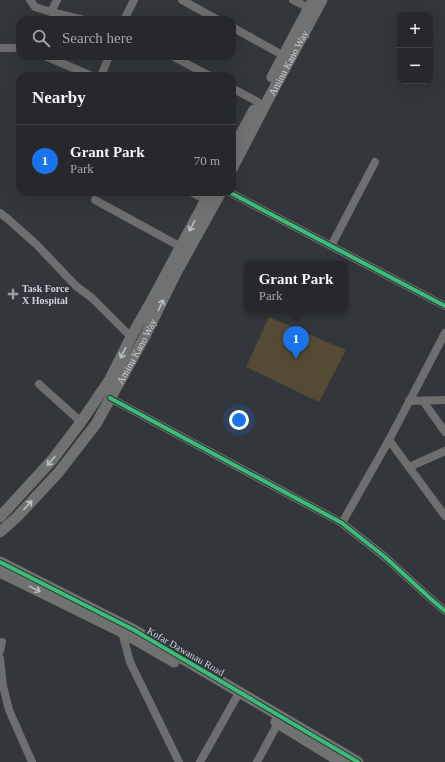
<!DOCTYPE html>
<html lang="en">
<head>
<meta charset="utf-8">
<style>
	body { margin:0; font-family:Georgia,serif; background:#323438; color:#f1f3f6 }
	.controls { position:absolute; right:12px; top:12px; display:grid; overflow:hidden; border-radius:8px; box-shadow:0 4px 16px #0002 }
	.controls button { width:36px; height:36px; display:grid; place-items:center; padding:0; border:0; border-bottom:1px solid #424448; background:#26282c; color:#f1f3f6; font:20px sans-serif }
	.you { position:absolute; left:239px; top:420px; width:14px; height:14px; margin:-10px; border:3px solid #fff; border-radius:50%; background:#1a73e8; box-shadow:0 0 0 6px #1a73e833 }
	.badge { display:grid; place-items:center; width:26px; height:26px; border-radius:50%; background:#1a73e8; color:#fff; font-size:13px; font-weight:700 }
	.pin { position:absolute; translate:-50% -33px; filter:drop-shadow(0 1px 2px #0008) }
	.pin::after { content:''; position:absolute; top:21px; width:14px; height:12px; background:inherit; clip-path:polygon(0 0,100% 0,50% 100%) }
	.popup { position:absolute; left:244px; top:261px; width:104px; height:52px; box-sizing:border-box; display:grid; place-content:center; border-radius:8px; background:#26282c; filter:drop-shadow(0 1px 3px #0005); font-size:13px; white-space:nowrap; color:#a4a6a9 }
	.popup b { font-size:15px; color:#f1f3f6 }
	.popup::after { content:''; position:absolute; left:50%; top:100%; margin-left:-8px; border:8px solid transparent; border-top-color:#26282c }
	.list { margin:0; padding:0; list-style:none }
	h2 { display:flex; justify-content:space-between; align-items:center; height:52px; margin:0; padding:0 16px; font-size:17px }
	h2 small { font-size:13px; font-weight:400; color:#a4a6a9 }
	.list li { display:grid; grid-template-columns:26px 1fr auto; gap:12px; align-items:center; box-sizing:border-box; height:72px; padding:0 16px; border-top:1px solid #424448 }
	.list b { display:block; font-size:15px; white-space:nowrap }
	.list p { margin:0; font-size:13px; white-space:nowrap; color:#a4a6a9 }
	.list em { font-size:13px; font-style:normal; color:#a4a6a9 }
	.icon { flex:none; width:22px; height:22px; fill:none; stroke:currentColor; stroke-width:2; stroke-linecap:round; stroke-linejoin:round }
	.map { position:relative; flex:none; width:445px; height:762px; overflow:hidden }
	.search { position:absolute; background:#26282c; box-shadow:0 4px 16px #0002; left:16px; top:16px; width:220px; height:44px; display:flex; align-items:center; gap:10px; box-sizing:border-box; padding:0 14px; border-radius:12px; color:#a4a6a9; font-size:15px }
	.panel { position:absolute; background:#26282c; box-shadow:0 4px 16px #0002; left:16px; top:72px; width:220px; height:124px; border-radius:12px }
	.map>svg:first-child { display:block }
	.green { fill:#554a33 }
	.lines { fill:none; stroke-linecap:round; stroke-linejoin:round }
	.street { stroke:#6e6e6f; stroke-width:8 }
	.secondary { stroke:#707271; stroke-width:11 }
	.cycleway-casing { stroke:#30353d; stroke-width:6 }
	.cycleway { stroke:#3abd76; stroke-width:4 }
	.oneway { stroke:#bdc0c3 }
	.poi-dot { fill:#999ca1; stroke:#30353d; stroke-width:1.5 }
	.labels { text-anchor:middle; stroke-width:4; stroke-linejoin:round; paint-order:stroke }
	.street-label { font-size:10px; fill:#d0d3d8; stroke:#30353d }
	.poi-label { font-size:10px; font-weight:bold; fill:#d0d3d8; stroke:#30353d; text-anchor:start }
</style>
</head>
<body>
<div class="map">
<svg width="445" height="762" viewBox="0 0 445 762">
	<rect width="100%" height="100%" fill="#33363a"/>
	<!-- green -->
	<polygon class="green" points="269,317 346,350 319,402 246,367"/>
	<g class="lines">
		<!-- street -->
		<g class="street">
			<polyline points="30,0 35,7 51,12 84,20"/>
			<polyline points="182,0 218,20"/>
			<polyline points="293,0 309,8"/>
			<polyline points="51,12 57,0"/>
			<polyline points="124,20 134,0"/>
			<polyline points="232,27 284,56"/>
			<polyline points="0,48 20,48"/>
			<polyline points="45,56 92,76"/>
			<polyline points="172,56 210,76"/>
			<polyline points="101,76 109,56"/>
			<polyline points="232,88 258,102"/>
			<polyline points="191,192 206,200"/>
			<polyline points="229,192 445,306"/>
			<polyline points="95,200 181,247"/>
			<polyline points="0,213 9,220 37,245 76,286 92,298 131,337"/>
			<polyline points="331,246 375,162"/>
			<polyline points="39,384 81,422"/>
			<polyline points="110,398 342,523 385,557 431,599 445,611"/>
			<polyline points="409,401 445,400"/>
			<polyline points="423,401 445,432"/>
			<polyline points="389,440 445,516"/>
			<polyline points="409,467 445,451"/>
			<polyline points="342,523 389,440 445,333"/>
			<polyline points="122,632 130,662 179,762"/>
			<polyline points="0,651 2,642"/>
			<polyline points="0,658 3,686 9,710 32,762"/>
			<polyline points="200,762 236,698"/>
			<polyline points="257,762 278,723"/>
		</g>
		<!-- secondary -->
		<g class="secondary">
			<polyline points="272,77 313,0"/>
			<polyline points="232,150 254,110"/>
			<path id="s1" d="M232,169l31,-60 59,-109"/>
			<polyline points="0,517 53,459 81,422 110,379 131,337 152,300 210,192"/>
			<path id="s2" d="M0,532l17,-15 41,-44 38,-49 49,-88 31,-63 45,-81"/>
			<polyline points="0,562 134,630 358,762"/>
			<polyline points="0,572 122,632 174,662"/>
			<polyline points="276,722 341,762"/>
		</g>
		<!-- cycleway casing -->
		<g class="cycleway-casing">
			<g id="cycleway">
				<polyline points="229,192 445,306"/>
				<polyline points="110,398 342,523 385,557 431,599 445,611"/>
				<polyline points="0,562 134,630 358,762"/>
			</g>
		</g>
		<!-- cycleway -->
		<use href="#cycleway" class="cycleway"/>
	</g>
	<!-- one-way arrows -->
	<defs><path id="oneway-shaft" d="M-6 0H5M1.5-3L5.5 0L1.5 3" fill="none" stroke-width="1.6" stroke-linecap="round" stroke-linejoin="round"/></defs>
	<g class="oneway">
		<use href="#oneway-shaft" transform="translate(192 226) rotate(118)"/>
		<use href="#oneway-shaft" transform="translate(161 305) rotate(-64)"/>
		<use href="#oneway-shaft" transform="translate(123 353) rotate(117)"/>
		<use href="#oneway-shaft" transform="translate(51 461) rotate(130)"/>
		<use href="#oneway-shaft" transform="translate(28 505) rotate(-47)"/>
		<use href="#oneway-shaft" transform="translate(35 589) rotate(26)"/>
	</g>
	<!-- markers -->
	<path class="poi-dot" d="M11 288h4v4h4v4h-4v4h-4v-4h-4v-4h4z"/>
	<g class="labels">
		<!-- street labels -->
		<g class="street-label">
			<text dy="4" stroke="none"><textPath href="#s1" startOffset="120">Aminu Kano Way</textPath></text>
			<text dy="4" stroke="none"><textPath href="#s2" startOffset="228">Aminu Kano Way</textPath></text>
			<text transform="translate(186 651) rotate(30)" y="4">Kofar Dawanau Road</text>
		</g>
		<!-- poi labels -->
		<g class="poi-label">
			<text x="22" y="292">Task Force<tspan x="22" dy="12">X Hospital</tspan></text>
		</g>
	</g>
</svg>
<div class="controls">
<button>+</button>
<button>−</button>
</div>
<div class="you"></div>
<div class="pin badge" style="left:296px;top:359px">1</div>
<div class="popup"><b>Grant Park</b>Park</div>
<div class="search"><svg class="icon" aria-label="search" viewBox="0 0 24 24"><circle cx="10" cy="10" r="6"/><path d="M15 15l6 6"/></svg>Search here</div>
<section class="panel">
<h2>Nearby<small></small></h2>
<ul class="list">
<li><span class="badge">1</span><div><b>Grant Park</b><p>Park</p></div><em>70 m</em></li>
</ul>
</section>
</div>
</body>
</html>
